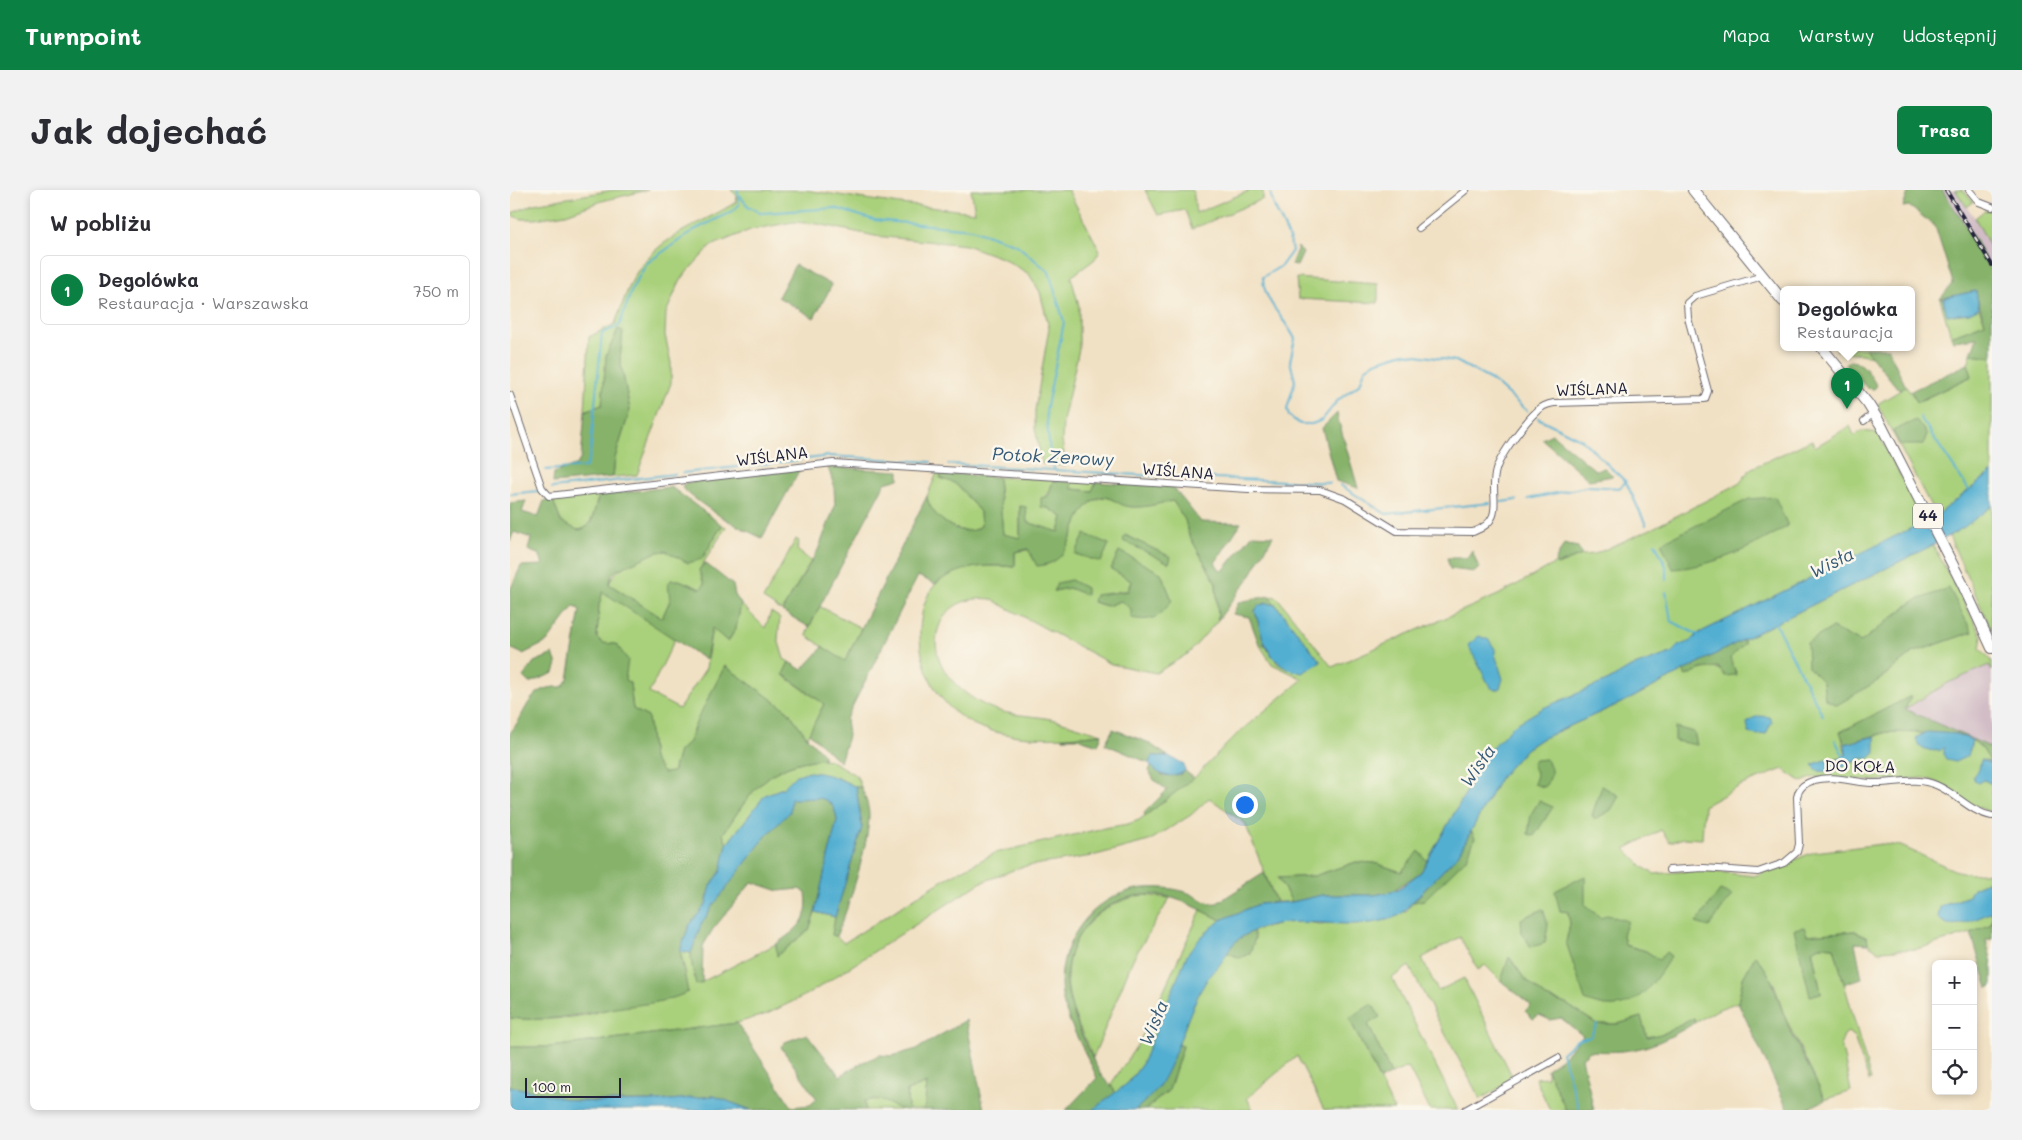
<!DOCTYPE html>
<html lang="pl">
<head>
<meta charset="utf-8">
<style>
	body { margin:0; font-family:Mali,sans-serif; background:#f2f2f3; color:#2b2b33 }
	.controls { position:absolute; right:15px; bottom:15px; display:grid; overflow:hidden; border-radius:8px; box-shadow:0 2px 8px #0003 }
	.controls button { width:45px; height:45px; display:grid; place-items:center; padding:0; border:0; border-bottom:1px solid #e1e1e2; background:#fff; color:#2b2b33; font:25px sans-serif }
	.scale { position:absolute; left:15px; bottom:12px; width:96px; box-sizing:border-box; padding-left:5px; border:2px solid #22223b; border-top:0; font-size:14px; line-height:18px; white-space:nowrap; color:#22223b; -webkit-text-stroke:4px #fbf7ec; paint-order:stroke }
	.you { position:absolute; left:734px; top:614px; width:18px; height:18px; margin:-12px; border:4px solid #fff; border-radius:50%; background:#1a73e8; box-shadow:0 0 0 8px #1a73e833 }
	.badge { display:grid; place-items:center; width:32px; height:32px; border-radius:50%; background:#0b8043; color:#fff; font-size:16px; font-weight:700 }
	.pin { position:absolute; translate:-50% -41px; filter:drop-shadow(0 1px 2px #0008) }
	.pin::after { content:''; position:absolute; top:26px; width:18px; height:15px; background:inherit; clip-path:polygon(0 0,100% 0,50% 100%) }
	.popup { position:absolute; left:1270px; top:96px; width:135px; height:65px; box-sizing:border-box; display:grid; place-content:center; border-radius:8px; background:#fff; filter:drop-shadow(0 1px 4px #0005); font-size:16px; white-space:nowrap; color:#7c7c81 }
	.popup b { font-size:19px; color:#2b2b33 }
	.popup::after { content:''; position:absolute; left:50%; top:100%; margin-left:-10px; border:10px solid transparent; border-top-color:#fff }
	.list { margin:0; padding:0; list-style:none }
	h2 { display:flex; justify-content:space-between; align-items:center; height:65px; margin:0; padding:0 20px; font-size:21px }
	h2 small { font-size:16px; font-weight:400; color:#7c7c81 }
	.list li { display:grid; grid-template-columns:32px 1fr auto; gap:15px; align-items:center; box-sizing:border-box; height:70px; margin:0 10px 10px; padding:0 10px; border:1px solid #e1e1e2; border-radius:8px }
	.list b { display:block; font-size:19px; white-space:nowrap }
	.list p { margin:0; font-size:16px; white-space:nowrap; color:#7c7c81 }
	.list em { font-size:16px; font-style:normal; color:#7c7c81 }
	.icon { flex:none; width:28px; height:28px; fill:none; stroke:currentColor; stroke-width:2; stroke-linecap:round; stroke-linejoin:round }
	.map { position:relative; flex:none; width:1482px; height:920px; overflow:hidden; border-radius:8px }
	header { display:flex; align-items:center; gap:30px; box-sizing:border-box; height:70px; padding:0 25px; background:#0b8043; color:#fff }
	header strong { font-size:24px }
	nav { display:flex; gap:28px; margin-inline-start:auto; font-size:18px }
	.intro { display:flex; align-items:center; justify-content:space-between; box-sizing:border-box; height:120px; padding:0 30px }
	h1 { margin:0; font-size:35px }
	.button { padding:12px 22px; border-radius:8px; background:#0b8043; color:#fff; font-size:18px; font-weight:700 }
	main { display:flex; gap:30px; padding:0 30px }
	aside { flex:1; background:#fff; border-radius:8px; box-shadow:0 2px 8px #0003 }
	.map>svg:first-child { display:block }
	.industrial { fill:#d2bdc6 }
	.green { fill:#a9d07a; stroke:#66795a; fill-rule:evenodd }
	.forest { fill:#86b26a; stroke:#546a52 }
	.water { fill:#53afd1; stroke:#3a6886 }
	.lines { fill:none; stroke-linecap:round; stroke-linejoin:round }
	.stream { stroke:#53afd1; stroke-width:2 }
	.street-casing { stroke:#6a656b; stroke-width:8 }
	.primary-casing { stroke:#6a656b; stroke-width:12 }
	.street { stroke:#fff; stroke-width:6 }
	.primary { stroke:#fff; stroke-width:10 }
	.rail-casing { stroke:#22223b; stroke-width:4 }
	.rail { stroke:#fbf7ec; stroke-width:2; stroke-dasharray:5.5; stroke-linecap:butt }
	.labels { text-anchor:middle; stroke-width:5; stroke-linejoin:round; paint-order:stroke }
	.shield { fill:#fbf7ec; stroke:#636270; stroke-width:1 }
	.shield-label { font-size:15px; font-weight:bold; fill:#22223b }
	.street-label { font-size:16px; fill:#22223b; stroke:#fbf7ec }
	.water-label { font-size:18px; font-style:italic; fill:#365a77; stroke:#fbf7ec }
</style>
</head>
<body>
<header>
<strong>Turnpoint</strong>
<nav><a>Mapa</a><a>Warstwy</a><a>Udostępnij</a></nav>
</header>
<div class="intro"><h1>Jak dojechać</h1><a class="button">Trasa</a></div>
<main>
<aside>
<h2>W pobliżu<small></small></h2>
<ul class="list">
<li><span class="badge">1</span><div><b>Degolówka</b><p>Restauracja · Warszawska</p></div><em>750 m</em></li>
</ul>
</aside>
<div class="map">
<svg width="1482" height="920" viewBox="0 0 1482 920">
	<rect width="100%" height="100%" fill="#fbf7ec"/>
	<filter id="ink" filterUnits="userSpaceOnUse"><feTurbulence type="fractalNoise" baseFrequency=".02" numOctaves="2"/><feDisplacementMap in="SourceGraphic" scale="10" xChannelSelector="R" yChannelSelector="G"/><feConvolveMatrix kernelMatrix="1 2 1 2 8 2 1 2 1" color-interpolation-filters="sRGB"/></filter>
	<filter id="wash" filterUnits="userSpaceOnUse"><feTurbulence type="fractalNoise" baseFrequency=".0096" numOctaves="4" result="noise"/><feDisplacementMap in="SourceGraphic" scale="20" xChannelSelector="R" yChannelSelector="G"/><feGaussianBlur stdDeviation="1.12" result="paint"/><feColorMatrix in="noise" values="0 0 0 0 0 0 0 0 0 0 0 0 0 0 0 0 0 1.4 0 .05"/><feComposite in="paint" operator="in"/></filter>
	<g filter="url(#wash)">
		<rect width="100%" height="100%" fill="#f1e1c4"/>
		<!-- industrial -->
		<g class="industrial">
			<polygon points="1432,0 1445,0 1465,28 1482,60 1482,82 1464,48"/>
			<polygon points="1479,475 1482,481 1482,558 1395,519 1438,493"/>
		</g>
		<!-- green -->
		<g class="green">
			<polygon points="103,0 138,0 92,11 56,24 25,29 12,29 3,26 2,23 24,14"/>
			<path d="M221,0h74l95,14 75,8 -4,-22h97l32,61 -6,9 -23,17 8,29v43l-16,72 -1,20 4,25 -24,-2 -7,-36v-18l14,-82 -9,-36 -11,-18 -25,-15 -38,-14 -91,-9 -57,-12 -25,-2 -43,8 -39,16 -25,27 -8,12 -12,28 -1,22 6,28v20l-34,92 -24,2 2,-19 15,-48 -10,-51 3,-28 -5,-2 -12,27 -4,49 -17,6 4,-74 26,-13c8,-21 15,-46 30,-63 23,-28 62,-40 91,-59l1,-6z"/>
			<polygon points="635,0 683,0 686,23 741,0 753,0 753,9 682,39 675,20 648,25"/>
			<polygon points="1445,0 1453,0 1463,12 1457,17"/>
			<polygon points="1475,20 1482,21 1482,60 1465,28"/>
			<polygon points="786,88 868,94 868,113 788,109"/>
			<polygon points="1430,109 1433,110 1434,116 1443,125 1459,123 1469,118 1475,133 1441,146"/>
			<polygon points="1328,158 1355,158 1363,166 1326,160"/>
			<polygon points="1461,164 1482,167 1482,282 1426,326 1368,215 1369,213 1396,197 1408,212 1462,186 1458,174"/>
			<path d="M1340,236l4,9 8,-4 16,2 47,89 -226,111 -8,8 -13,5 -7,7 -42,15 -20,12 -96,46 -33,35 -11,26 -42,74 -8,-10 -18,21 -26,-9 -19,-1 -42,14 -36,2 14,24h-16l-31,-79 -36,-25 -18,17 -42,26 -57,15 -71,11 -41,16 -170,110 -43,21 -30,9 -187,24h-40v-29c30,3 67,1 95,-8 28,-10 55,-24 81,-36l-6,-23 11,2 5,32 80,-41 1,11 32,-25 6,-18 20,5 -3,18 4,1 8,7 99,-63 52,-27 109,-25 24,-4 11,-4 55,-42 44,-45 65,-54 -31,-15 -13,-20 6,2 13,18 43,-2 -52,-66 8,1 55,70 166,-72 58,-32 1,2 25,-10 13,-1 58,-26 87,-45 10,-14 62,-29 3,7z"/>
			<path d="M427,283h4v5l13,5 6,5 20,24 1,14c-18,16 -53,-11 -54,-30z"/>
			<polygon points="488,287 544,289 531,317 538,318 553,327 549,342 516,332 510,316 510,348 493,345"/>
			<polygon points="561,290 586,292 583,301 562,299"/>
			<path d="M90,305c-7,11 -4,23 -15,33 -20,9 -28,-13 -32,-28z"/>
			<path d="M596,307l25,10 42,-6 12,19 4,15 27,48 2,37 -29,33 -33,20 -45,-9 -120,-65c-19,-2 -39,3 -49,21 -20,39 16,74 49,88 19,8 40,7 60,11 17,4 34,10 51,15 -40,4 -88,8 -127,-9 -41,-19 -62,-68 -53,-111 2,-11 6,-22 14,-30 21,-20 53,-19 79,-17v-15l54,-9c7,-18 14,-44 37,-46zM651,383l11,27 -40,9 -11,-8 -14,5 -14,-4 26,-11h8l4,-10zM561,390l15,14 -17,-6 -15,3z"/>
			<polygon points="1482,316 1482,441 1439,346"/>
			<path d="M212,335l4,2 -27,43 5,14 -3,6 -22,-10 -17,38 -53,-34c6,-18 36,-32 55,-33 5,0 10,4 15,5 7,2 15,2 23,3z"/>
			<polygon points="286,349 289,351 287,360 301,371 272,421 253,409"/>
			<path d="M1423,355l49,91 -2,12 12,13v10l-3,-6 -41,18 -43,26 5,-12 -69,35 5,24c-11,5 -21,3 -33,9l19,7 42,-19 1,-17 12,-4h39l-10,6 28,8 2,5 24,-1 2,-10 10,8 9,14 -9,-2 2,20 8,4v29l-21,-9 -32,-21 -14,-5 -53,3 -58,-4 -12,5 -19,-13 -41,16 -38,21 -2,33 -18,-1 -14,4 -9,-12 -36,19 18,18 11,7 47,-4 53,6 60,-24 68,-8 19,2 53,24 16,4 22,-2v8l-19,8 -4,8 -25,9 -6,7 40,5 14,-5v12l-21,9 -54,16 -39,2 -10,-7 -1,-7 -12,-6 -48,4 14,58 -9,-44 8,-3 14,1 37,133 -2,1 -15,-44 -6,-5 -4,3 -3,8 10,48 -26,9 -41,-85 -10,-31 -19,-27 -12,21 -5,24 -19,7 -23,13 -2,-4 -29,15 -18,5 -6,-21 -23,7h-21l-31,-20 -20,-7 -22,-19 -14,-20 -9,23 -16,-16 -7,5 -18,-33 -38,21 16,33 26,-13 50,102 -34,19 -71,-133 -17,12 66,132h-28l-22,-43 -17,7 -23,-50 -19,-6 45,92h-70l-27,-54 -50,42 6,12h-108l24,-20 14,-44 -5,-1c9,-23 16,-47 30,-68 6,-8 13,-15 18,-25l14,6 15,-20 -2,-7 24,-7 21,-3 22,3 14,-2 15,2 44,-6 14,-8 6,-8 11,-2 51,-62 -4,-7 29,-53 26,-29 15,-10 91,-41 51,-27 3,5c21,-11 29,-10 51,-1l-7,-17 14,-14v-5zM1402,412l60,30 -60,21 -33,27 -53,18 -3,-16 9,-54 29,14zM1075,715l9,9 29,21 2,10 21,6 13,9 -93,-18 4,-18 -2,-12z"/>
			<polygon points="93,401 165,449 139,503 169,519 196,478 202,437 218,452 226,438 231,414 255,438 261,422 270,428 268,449 274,469 279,472 273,485 314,514 297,547 278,521 215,476 184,537 179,552 169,561 163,582 153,583 143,569 138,527 123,519 120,494 115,490 93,453 87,448 89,415"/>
			<polygon points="309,416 351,438 335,472 296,445"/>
			<path d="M313,569l7,1 27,16 4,11h-5l-18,-9 -42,-3 -13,13 -18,7 -38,49 -4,-10c29,-43 44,-71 100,-75z"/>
			<path d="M634,705l26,3 -37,61 -40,99c-9,-22 -22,-45 -25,-69 -7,-49 29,-87 76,-94z"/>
			<polygon points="691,720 711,730 691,747 632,874 618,893 606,904 601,894 630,851"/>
			<polygon points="1037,879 1056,920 1040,920 1025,888 1037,887"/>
			<polygon points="417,893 414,920 398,920 397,901"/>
			<polygon points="368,908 389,918 390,920 356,920 354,911"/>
		</g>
		<!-- forest -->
		<g class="forest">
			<polygon points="1399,0 1432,0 1464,48 1482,82 1482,167 1461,164 1467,148 1443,151 1441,146 1475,133 1465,101 1430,109 1443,93 1425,36 1399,16 1393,17"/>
			<polygon points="788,57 793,63 787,76 781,75"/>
			<polygon points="285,75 322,95 304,128 268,107"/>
			<polygon points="108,139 113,141 110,169 120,220 105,268 103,287 43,293 44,283 67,274 71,268 75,221 92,215 96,166"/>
			<polygon points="1355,158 1378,158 1396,197 1389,200"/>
			<path d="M1340,171c15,1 19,13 27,25l-3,3 -7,-1 -22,-25z"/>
			<polygon points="1458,174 1462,186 1407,212 1401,201"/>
			<polygon points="827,223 828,229 848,298 826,291 812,238"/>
			<polygon points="1406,230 1417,244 1413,255 1390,255 1383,241"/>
			<polygon points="1042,244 1085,280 1095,278 1103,286 1079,290 1032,249"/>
			<polygon points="318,277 389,281 389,289 375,293 299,437 272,421 308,360 325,316 324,296"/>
			<path d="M290,279l-38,69c-30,-14 -55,-28 -80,-50l3,-5z"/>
			<path d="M431,283l57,4 5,57 17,4v-32l6,1 1,15 32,10 4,-15 -15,-9 -7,-1v-9l7,-2 5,-15h18l1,8 20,2 4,-9 77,5 28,35 40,1 -26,40 7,9 30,-37 21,1 -24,42 -31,42 -2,-37 -27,-48 -4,-15 -12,-19c-14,2 -33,9 -47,5 -9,-2 -19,-13 -28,-8 -32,16 -19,66 -61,68l-9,-17 -13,3v15c-29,-3 -55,-1 -80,17l-17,-8 -72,143 2,17 -8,26 -31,-29 15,-29 -41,-30 6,-12 13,8 21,-23 22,14 82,-165c1,19 36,46 54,30l-1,-14 -20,-24 -6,-5 -14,-5z"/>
			<path d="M161,297l51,38 -20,34 -14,4 -22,-12 -9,1 -40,18 -5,5 -3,9 53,34 8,-17 -2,-18 3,-3h8l22,9 3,-5 -5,-14 6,-7 28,22 2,10 6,9 -5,24 -8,14 -16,-14 -6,32 -103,-68 -4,13 -2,33 6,5 13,1 12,16 -3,20 5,3 3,26 15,8 5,42 10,14 10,-1 6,-21 10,-9 8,-22 28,-54 63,45 19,26 17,18 -1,4c-56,4 -71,32 -100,75l4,10 -6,27 -10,15 -5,18 -17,22 -9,25 8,41c-26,13 -55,12 -83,18 -31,6 -63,12 -95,8v-285c18,-21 17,-48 52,-46l6,-8 12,-69 -6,-4 -27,36 -24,12 -13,-6v-58l11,-24 22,-1 -3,-10 -12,-5 3,-12 -17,-6 -4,9v-38l16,-2 -4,11 16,5 6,-16 9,-1 8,22 17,8c19,-2 14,-23 22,-35z"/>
			<path d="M1265,307l13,29c-35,21 -73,40 -115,43l-12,-26 88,-44z"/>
			<polygon points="575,344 599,354 591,372 565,364"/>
			<polygon points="615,345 661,367 659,373 613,351"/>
			<polygon points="1054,354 1068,357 1072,365 1047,375 1045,371"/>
			<polygon points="962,360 969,378 965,382 940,379 937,368 957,368"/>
			<path d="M609,361l42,22 11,27c-12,18 -19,22 -41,18v-9l-10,-8 -14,5 -14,-4 2,-7 33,-4 3,-10 -20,-12z"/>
			<polygon points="561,390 576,398 576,405 559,398 544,401 547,393"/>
			<polygon points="1439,398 1462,442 1402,463 1369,490 1327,515 1315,509 1313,492 1298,477 1297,453 1322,438 1351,452 1402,412"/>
			<polygon points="759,406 766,415 757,413 748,416 745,421 755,456 749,454 739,427 723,424 729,412"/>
			<polygon points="1234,449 1234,454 1220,468 1227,485 1215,486 1208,477 1191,479 1176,486 1173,481"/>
			<polygon points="43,464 47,474 44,483 19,493 13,487 24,472"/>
			<polygon points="1401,506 1395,519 1482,558 1482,574 1472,558 1462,550 1446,544 1377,542 1335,554 1330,542"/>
			<polygon points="1165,537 1184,542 1187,555 1165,551"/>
			<polygon points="603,539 637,552 658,566 642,566 639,573 595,554"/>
			<polygon points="592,544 588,555 567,548 552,548"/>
			<path d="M1036,569c8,11 6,19 -2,28l-10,-3 3,-9 -5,-11 3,-4z"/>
			<polygon points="641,576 652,585 671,584 675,581 684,588 635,626 634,623 657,600 644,590 639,581"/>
			<polygon points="1092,596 1109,606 1101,620 1085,629 1082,625"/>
			<path d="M346,597h5c4,9 8,19 8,29 0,27 -21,95 -33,120l-4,-1 3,-18 27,-90z"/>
			<path d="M310,607c12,5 15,10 17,23l-22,92 -6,18 -32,26 -1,-12c21,-15 34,-22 30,-51l-7,-4 -20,2 -27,-9 -39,47 -10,17 -1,37 -6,2c-2,-10 -5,-21 -5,-31 0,-28 56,-95 75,-118 12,-13 23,-18 24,-37z"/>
			<polygon points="1029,611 1043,617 1024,646 1018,644 1021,624"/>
			<polygon points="961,641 965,648 957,668 914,710 903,712 948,665"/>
			<polygon points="909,661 917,671 911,682 881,702 864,705 812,705 782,712 768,688 804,686 846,672 865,673 891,682"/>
			<path d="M754,683l12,29 -17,2 -38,16c-20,-10 -40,-22 -63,-25 -53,-5 -100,44 -90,97 4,24 20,59 32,81 4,8 11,10 16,21l-24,16h-26l31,-32c-9,-22 -30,-56 -34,-77 -11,-52 28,-108 81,-113 14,-1 29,0 42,4 11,4 20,13 31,11z"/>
			<path d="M1075,686v29l16,13 6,-3 21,6 -5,14 2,10 21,6 13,9 7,-8 5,4c-22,35 -41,63 -86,44l-19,-58 4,-18 -2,-12 -8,-1 -5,-20z"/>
			<polygon points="1210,700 1222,705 1199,737 1186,733"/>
			<polygon points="1033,719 1038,735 1035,753 1021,757 1012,743 1011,729"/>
			<polygon points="1482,728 1482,749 1476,750 1482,773 1482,796 1478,798 1461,743 1481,734"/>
			<polygon points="1294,737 1297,745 1345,741 1357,747 1358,754 1345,753 1352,788 1334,794 1324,757 1310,756 1302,760 1311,803 1300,806 1284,739"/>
			<path d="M743,741l2,7 -5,15 -10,5 -14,-6c6,-11 16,-16 27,-21z"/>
			<path d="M1245,766c18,18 20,37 29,59 11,29 28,57 41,85l-20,10h-17l-50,-108 5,-24z"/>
			<path d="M999,767l15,21 22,19 20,7 31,20h21l23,-7 6,20 18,-4 29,-15 2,4c-40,24 -58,32 -106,29l-8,7 12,52h-28l-19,-41 14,-10 22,-23 -22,-18 -11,2 -11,-5 -6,4 -8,-8 6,-6 -30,-24z"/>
			<polygon points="862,814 870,827 858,834 881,884 870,890 839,828"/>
			<path d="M456,830l18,90h-60l3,-27 -20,8 1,19c-18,0 -19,-14 -44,-9l2,9h-115l-37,-14 -56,5h-83l-65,-15v-39h40l187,-24 55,84 18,-2 7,-6 -36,-52 4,-5 22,-8 33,42 23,-14 17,-7 12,1 25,-7z"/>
			<polygon points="668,855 673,856 659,900 635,920 625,920 649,896"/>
		</g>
		<!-- water -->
		<g class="water">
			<polygon points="1466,101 1469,118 1459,123 1437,125 1433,110 1437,107"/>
			<path d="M1482,282v34l-29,22 -30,17 -189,94 -112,59 -91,41 -15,10 -26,29 -42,77 -58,60c-47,22 -102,-6 -149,17 -23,11 -19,17 -33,35 -3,4 -8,6 -10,11 -22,33 -28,74 -49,108 -6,9 -16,17 -24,24h-43l36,-27 14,-19 45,-109 14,-18 20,-17 38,-16 33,-2 30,-7h52l17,-3 9,-4 21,-16 48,-85 11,-27 33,-34 30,-18 66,-28 20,-12 42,-15 7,-7 13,-5 8,-8 237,-117z"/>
			<path d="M757,413l9,2 45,57 -19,11c-35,-8 -38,-31 -47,-62l3,-5z"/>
			<polygon points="969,446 979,450 985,459 985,464 993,489 990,498 985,500 980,497 958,455"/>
			<polygon points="1250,526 1259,527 1262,531 1256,544 1246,545 1239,543 1237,533 1243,528"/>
			<polygon points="1416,542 1446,544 1462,550 1458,566 1445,572 1437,570 1434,566 1434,557 1430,561 1415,560 1409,556 1406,548"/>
			<polygon points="1365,546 1365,563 1358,569 1352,568 1322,582 1309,581 1302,575 1319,568 1328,570 1336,565 1335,554"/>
			<path d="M642,566h16l16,8 1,7c-14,9 -27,5 -36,-8z"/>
			<polygon points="1471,570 1482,574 1482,594 1474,590 1469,593 1465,591 1463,586 1469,579"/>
			<path d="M300,582c17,1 31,7 46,15l6,40 -27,90 -20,-5 22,-92c-4,-30 -24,-20 -46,-21l-1,13 -24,24 -54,71 -11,18 -10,28 -11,-2 9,-25 17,-22 5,-18 10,-15 6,-27 38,-49 18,-7 13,-13z"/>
			<path d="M1482,690v32c-14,6 -43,22 -54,5l2,-10 29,-11 4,-8z"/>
			<polygon points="0,896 65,911 87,912 148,911 204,906 241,920 0,920"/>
		</g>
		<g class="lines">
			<!-- stream -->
			<g class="stream">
				<path d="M760,0c2,22 20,39 22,61l-11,15 -18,11c0,25 22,41 32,62l-5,22 5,20 -8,28 2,7 11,8h12l10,-4 16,-20 22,-16 5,-15 10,-7 29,-9 52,8 37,20 34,30"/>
				<polyline points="229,5 238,16 252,23 325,18 364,30 462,39 507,55 539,82 554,132 536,221 540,264 544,278"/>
				<polyline points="1410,227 1459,300"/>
				<polyline points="1028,228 1072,250 1116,292 1136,335"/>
				<polyline points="297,269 319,266 421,272"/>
				<polyline points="438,274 646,286"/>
				<polyline points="36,280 76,277 80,265 92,143 109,136 123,97 137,73 184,40 221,22 229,15 229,5 227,0"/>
				<polyline points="173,283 290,270"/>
				<polyline points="659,286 820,293"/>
				<polyline points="830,295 876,324 980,313"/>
				<polyline points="42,298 165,284"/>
				<polyline points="0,304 28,301"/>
				<polyline points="1018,309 1080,296 1109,298 1116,292"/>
				<polyline points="991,312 1007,310"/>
				<polyline points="1145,353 1156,376 1156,390"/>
				<polyline points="1156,402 1161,431 1188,445"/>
				<polyline points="1265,433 1313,526"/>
				<polyline points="1325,550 1334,567"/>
				<polyline points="1069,920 1052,863 1067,850 1080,847 1087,834"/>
			</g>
		</g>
	</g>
	<g filter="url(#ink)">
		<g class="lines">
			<!-- street casing -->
			<g class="street-casing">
				<g id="street">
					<polyline points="1459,0 1469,12 1482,17"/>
					<polyline points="909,38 956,0"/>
					<path d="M0,205l32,93 7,8 284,-33 415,26 72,1 25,9 52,32 76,1c35,-13 15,-36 23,-62 4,-15 29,-48 41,-59 5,-5 11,-7 17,-8l151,-4 3,-8 -20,-73 -1,-15 8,-7 61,-18 6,-4"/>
					<polyline points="1354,231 1364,223"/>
					<path d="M1159,680l35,-2 54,4 26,-9 13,-11 2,-8 -2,-47c2,-10 8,-14 18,-17 17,-5 38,2 56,3 21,1 45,-7 65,2 20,8 34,27 56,31"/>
					<polyline points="955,920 1048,868"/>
				</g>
			</g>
			<!-- primary casing -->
			<g class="primary-casing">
				<g id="primary">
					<polyline points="1183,0 1273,111"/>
					<polyline points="1312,158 1358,214 1371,235 1452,393 1482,458"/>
				</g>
			</g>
			<!-- street -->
			<use href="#street" class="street"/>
			<!-- primary -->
			<use href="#primary" class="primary"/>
			<!-- rail casing -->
			<g class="rail-casing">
				<polyline id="rail" points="1436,0 1482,75"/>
			</g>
			<!-- rail -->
			<use href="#rail" class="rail"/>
		</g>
	</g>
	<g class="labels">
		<!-- shield labels -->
		<rect class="shield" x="1403" y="313.5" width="30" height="25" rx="4"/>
		<g class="shield-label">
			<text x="1418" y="331">44</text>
		</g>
		<!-- street labels -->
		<g class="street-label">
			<text transform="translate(1082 199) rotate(-2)" y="6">WIŚLANA</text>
			<text transform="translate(262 266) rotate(-7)" y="6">WIŚLANA</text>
			<text transform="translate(668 281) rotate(4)" y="6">WIŚLANA</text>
			<text transform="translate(1350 576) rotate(1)" y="6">DO KOŁA</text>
		</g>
		<!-- water labels -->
		<g class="water-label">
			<text transform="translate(543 267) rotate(3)" y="6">Potok Zerowy</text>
			<text transform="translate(1322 373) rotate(-26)" y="6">Wisła</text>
			<text transform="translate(968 576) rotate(-55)" y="6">Wisła</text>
			<text transform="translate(644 833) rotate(-67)" y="6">Wisła</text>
		</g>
	</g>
</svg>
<div class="controls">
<button>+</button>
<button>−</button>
<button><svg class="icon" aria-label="locate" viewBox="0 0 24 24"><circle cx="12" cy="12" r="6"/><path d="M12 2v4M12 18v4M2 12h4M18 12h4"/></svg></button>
</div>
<div class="scale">100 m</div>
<div class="you"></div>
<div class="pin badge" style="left:1337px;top:219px">1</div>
<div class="popup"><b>Degolówka</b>Restauracja</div>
</div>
</main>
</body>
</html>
